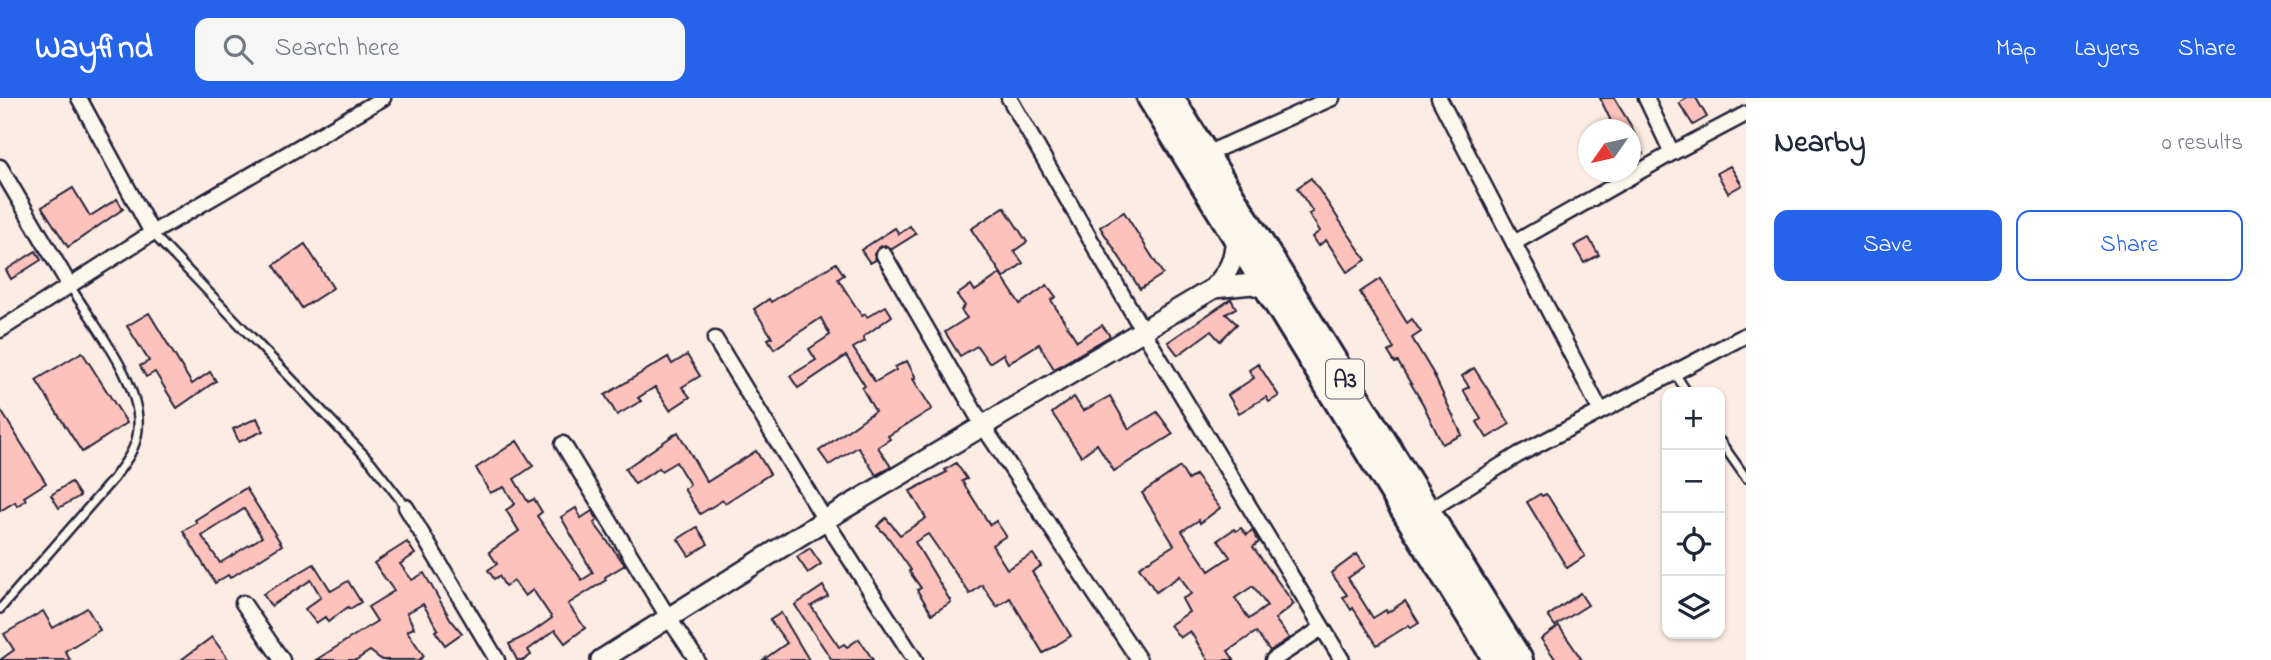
<!DOCTYPE html>
<html lang="en">
<head>
<meta charset="utf-8">
<style>
	body { margin:0; font-family:"Indie Flower",sans-serif; background:#f6f6f7; color:#1f2937 }
	.controls { position:absolute; right:21px; bottom:21px; display:grid; overflow:hidden; border-radius:14px; box-shadow:0 2px 5px #0004 }
	.controls button { width:63px; height:63px; display:grid; place-items:center; padding:0; border:0; border-bottom:2px solid #e0e1e3; background:#fff; color:#1f2937; font:35px sans-serif }
	.compass { position:absolute; left:1578px; top:21px; width:63px; height:63px; border-radius:50%; background:#fff; box-shadow:0 2px 5px #0004; rotate:236deg }
	.list { margin:0; padding:0; list-style:none }
	h2 { display:flex; justify-content:space-between; align-items:center; height:91px; margin:0; padding:0 28px; font-size:30px }
	h2 small { font-size:23px; font-weight:400; color:#747a83 }
	.actions { display:flex; gap:14px; padding:21px 28px }
	.actions a { flex:1; padding:16px 0; border:2px solid #2563eb; border-radius:14px; text-align:center; font-size:24px; color:#2563eb }
	.actions .main { background:#2563eb; color:#fff }
	.icon { flex:none; width:38px; height:38px; fill:none; stroke:currentColor; stroke-width:2; stroke-linecap:round; stroke-linejoin:round }
	.map { position:relative; flex:none; width:1746px; height:562px; overflow:hidden }
	header { display:flex; align-items:center; gap:42px; box-sizing:border-box; height:98px; padding:0 35px; background:#2563eb; color:#fff }
	header strong { font-size:33px }
	nav { display:flex; gap:38px; margin-inline-start:auto; font-size:24px }
	.search { width:490px; height:63px; background:#f6f6f7; display:flex; align-items:center; gap:18px; box-sizing:border-box; padding:0 24px; border-radius:14px; color:#747a83; font-size:26px }
	main { display:flex }
	aside { flex:1; background:#fff }
	.map>svg:first-child { display:block }
	.building { fill:#fec2bd; stroke:#22223b; stroke-width:2; fill-rule:evenodd }
	.lines { fill:none; stroke-linecap:round; stroke-linejoin:round }
	.service-casing { stroke:#22223b; stroke-width:12 }
	.minor-casing { stroke:#22223b; stroke-width:19 }
	.tertiary-casing { stroke:#22223b; stroke-width:24 }
	.trunk-casing { stroke:#22223b; stroke-width:30 }
	.service { stroke:#fbf7ec; stroke-width:7 }
	.minor { stroke:#fbf7ec; stroke-width:14 }
	.tertiary { stroke:#fbf7ec; stroke-width:19 }
	.trunk { stroke:#fbf7ec; stroke-width:24 }
	.labels { text-anchor:middle; stroke-width:6; stroke-linejoin:round; paint-order:stroke }
	.shield { fill:#fbf7ec; stroke:#636270; stroke-width:2 }
	.shield-label { font-size:23px; font-weight:bold; fill:#22223b }
</style>
</head>
<body>
<header>
<strong>Wayfind</strong>
<div class="search"><svg class="icon" aria-label="search" viewBox="0 0 24 24"><circle cx="10" cy="10" r="6"/><path d="M15 15l6 6"/></svg>Search here</div>
<nav><a>Map</a><a>Layers</a><a>Share</a></nav>
</header>
<main>
<div class="map">
<svg width="1746" height="562" viewBox="0 0 1746 562">
	<rect width="100%" height="100%" fill="#fcece3"/>
	<filter id="ink" filterUnits="userSpaceOnUse"><feTurbulence type="fractalNoise" baseFrequency=".0143" numOctaves="2"/><feDisplacementMap in="SourceGraphic" scale="14" xChannelSelector="R" yChannelSelector="G"/><feConvolveMatrix kernelMatrix="1 2 1 2 8 2 1 2 1" color-interpolation-filters="sRGB"/></filter>
	<g filter="url(#ink)">
		<!-- building -->
		<g class="building">
			<polygon points="1600,0 1614,0 1630,26 1643,56 1630,61 1630,32 1615,32"/>
			<polygon points="1687,0 1696,0 1707,19 1693,27 1679,5"/>
			<polygon points="1730,68 1742,87 1728,95 1717,75"/>
			<polygon points="1311,80 1366,162 1347,174 1326,142 1318,148 1312,139 1320,133 1309,116 1313,114 1297,90"/>
			<polygon points="73,90 90,118 117,101 123,111 68,149 42,109"/>
			<polygon points="1004,109 1027,144 1014,153 1023,165 1004,180 971,131"/>
			<polygon points="1124,114 1163,176 1140,191 1100,129"/>
			<polygon points="910,128 916,136 892,151 885,147 879,149 874,156 876,162 870,165 861,152 895,130 899,136"/>
			<polygon points="1589,140 1599,157 1584,165 1574,148"/>
			<polygon points="305,146 333,190 302,210 274,167"/>
			<polygon points="36,153 41,162 11,181 6,172"/>
			<polygon points="836,165 844,177 838,181 862,218 865,216 867,219 886,208 892,218 863,239 865,243 853,250 875,284 896,272 895,269 907,263 916,280 913,281 932,311 888,338 890,341 878,349 891,369 876,377 858,349 829,367 819,353 875,313 862,290 865,288 846,258 798,290 790,278 816,262 809,251 830,237 821,220 774,251 768,241 772,239 754,211 769,201 771,204"/>
			<polygon points="1000,176 1020,206 1047,187 1056,199 1051,202 1077,243 1102,227 1110,238 1054,271 1039,246 1008,265 1003,256 989,265 977,248 960,258 945,234 967,220 961,212 965,208 957,197 971,187 975,193"/>
			<polygon points="1380,181 1407,225 1412,221 1421,234 1412,240 1433,275 1462,337 1442,346 1423,306 1398,264 1395,265 1388,254 1394,251 1360,194"/>
			<polygon points="1231,201 1236,210 1226,216 1237,226 1220,243 1211,233 1178,257 1168,244"/>
			<polygon points="149,215 192,286 210,274 216,283 177,310 155,274 146,279 140,268 149,263 127,228"/>
			<polygon points="82,254 127,325 82,354 36,282"/>
			<polygon points="687,257 700,278 682,289 690,299 670,312 655,289 638,300 641,303 617,317 605,297 668,259 672,266"/>
			<polygon points="1258,266 1279,298 1269,304 1266,299 1239,315 1228,297 1254,280 1249,272"/>
			<polygon points="1474,270 1510,326 1487,340 1477,324 1481,321 1463,292 1469,289 1462,278"/>
			<polygon points="1110,298 1129,331 1157,314 1173,336 1114,373 1097,346 1081,358 1052,315 1074,299 1083,313"/>
			<polygon points="0,311 46,385 24,399 26,402 17,408 15,404 0,413"/>
			<polygon points="257,320 263,333 239,344 233,331"/>
			<polygon points="678,334 707,384 756,353 770,376 725,405 723,402 700,416 684,391 690,387 676,364 661,373 659,370 635,386 625,371"/>
			<polygon points="517,343 533,368 514,381 528,404 534,401 542,414 537,418 582,482 593,475 561,419 576,410 581,420 592,413 598,422 594,425 625,467 605,479 606,482 568,506 585,530 565,545 555,532 528,552 531,557 524,562 517,562 509,546 531,535 552,520 533,492 525,498 514,483 505,488 499,478 494,481 488,472 497,466 489,454 519,433 506,412 515,406 504,389 490,395 476,370"/>
			<polygon points="956,365 967,381 962,383 990,427 996,423 1006,438 992,447 1007,471 1033,456 1041,468 1032,474 1071,538 1043,555 1010,500 997,509 982,487 970,496 928,436 915,444 951,504 932,516 917,492 921,490 909,473 911,472 888,439 877,428 886,420 900,437 926,420 910,393 947,374 945,372"/>
			<path d="M1180,369l8,13 7,-5 25,33 -20,15 -1,-3 -17,11 27,40 21,-14 -12,-17 16,-11 2,2 5,-3 6,7 5,-5 7,12 -6,5 41,57 -19,15 14,19 -19,13 -14,-19 -28,19 6,9h-26l-18,-29 -10,7 -10,-13 19,-13 -7,-13 9,-5 -11,-18 -24,16 -17,-25 35,-22 -32,-52zM1253,488l14,20 -18,13 -14,-21z"/>
			<polygon points="71,384 80,398 59,410 51,397"/>
			<path d="M246,390l36,57 -52,33 -2,-3 -13,8 -32,-52 14,-8 -2,-3zM244,411l18,28 -42,26 -18,-27z"/>
			<polygon points="1540,396 1542,398 1546,396 1548,398 1585,458 1567,470 1527,404"/>
			<polygon points="697,429 708,446 689,458 678,441"/>
			<polygon points="407,444 415,456 400,466 412,482 424,475 451,522 462,535 445,547 435,533 438,531 423,506 407,515 414,530 407,533 424,558 419,562 382,562 370,553 356,562 316,562 377,523 368,509 394,493 374,465"/>
			<polygon points="810,450 821,466 808,475 797,459"/>
			<polygon points="1357,456 1365,468 1348,480 1373,520 1386,512 1387,515 1405,503 1419,525 1411,530 1409,527 1377,547 1353,510 1351,512 1343,499 1347,497 1331,475"/>
			<polygon points="314,466 331,493 348,483 361,504 350,511 348,509 328,524 325,519 316,525 305,511 321,499 311,482 271,508 263,496"/>
			<polygon points="823,488 828,498 811,508 839,549 844,546 847,549 859,541 873,562 832,562 795,507"/>
			<polygon points="1580,495 1588,507 1555,528 1548,518"/>
			<polygon points="87,510 100,532 65,553 70,562 0,562 14,552 4,536 43,513 53,530"/>
			<polygon points="781,515 809,562 763,562 787,545 770,522"/>
			<polygon points="1559,528 1582,562 1556,562 1541,541"/>
			<polygon points="212,539 229,562 181,562"/>
		</g>
		<g class="lines">
			<!-- service casing -->
			<g class="service-casing">
				<g id="service">
					<polyline points="152,135 371,364 406,409"/>
					<polyline points="1674,274 1687,294"/>
					<polyline points="1720,343 1746,380"/>
					<path d="M0,511l114,-131c9,-13 20,-26 23,-42 10,-47 -43,-111 -67,-150"/>
				</g>
			</g>
			<!-- minor casing -->
			<g class="minor-casing">
				<g id="minor">
					<polyline points="79,0 152,135"/>
					<polyline points="1009,0 1143,233 1342,562"/>
					<polyline points="1439,0 1600,312"/>
					<polyline points="1646,0 1672,55"/>
					<polyline points="1206,56 1332,0"/>
					<polyline points="0,69 70,188"/>
					<polyline points="1514,145 1672,55 1746,16"/>
					<polyline points="884,157 983,328 1139,562"/>
					<polyline points="0,232 152,135 383,0"/>
					<polyline points="715,241 825,422 915,562"/>
					<polyline points="563,346 668,519 697,562"/>
					<polyline points="406,409 497,562"/>
					<polyline points="1423,416 1518,357 1746,237"/>
					<polyline points="243,505 282,562"/>
					<polyline points="1273,562 1322,530"/>
				</g>
			</g>
			<!-- tertiary casing -->
			<g class="tertiary-casing">
				<g id="tertiary">
					<polyline points="1214,190 1252,186 1268,191"/>
					<path d="M601,562l224,-140 389,-232c16,-18 20,-27 22,-51"/>
				</g>
			</g>
			<!-- trunk casing -->
			<g class="trunk-casing">
				<g id="trunk">
					<polyline points="1150,0 1496,562"/>
					<polyline points="1171,0 1520,562"/>
				</g>
			</g>
			<!-- service -->
			<use href="#service" class="service"/>
			<!-- minor -->
			<use href="#minor" class="minor"/>
			<!-- tertiary -->
			<use href="#tertiary" class="tertiary"/>
			<!-- trunk -->
			<use href="#trunk" class="trunk"/>
		</g>
	</g>
	<g class="labels">
		<!-- shield labels -->
		<rect class="shield" x="1326" y="261.5" width="38" height="39" rx="5"/>
		<g class="shield-label">
			<text x="1345" y="289">A3</text>
		</g>
	</g>
</svg>
<div class="controls">
<button>+</button>
<button>−</button>
<button><svg class="icon" aria-label="locate" viewBox="0 0 24 24"><circle cx="12" cy="12" r="6"/><path d="M12 2v4M12 18v4M2 12h4M18 12h4"/></svg></button>
<button><svg class="icon" aria-label="layers" viewBox="0 0 24 24"><path d="M12 4l9 5-9 5-9-5zM3 14l9 5 9-5"/></svg></button>
</div>
<svg class="compass" viewBox="-18 -18 36 36"><path d="M0-13l5 13h-10z" fill="#e53935"/><path d="M0 13l5-13h-10z" fill="#747a83"/></svg>
</div>
<aside>
<h2>Nearby<small>0 results</small></h2>
<ul class="list">
</ul>
<div class="actions"><a class="main">Save</a><a>Share</a></div>
</aside>
</main>
</body>
</html>
